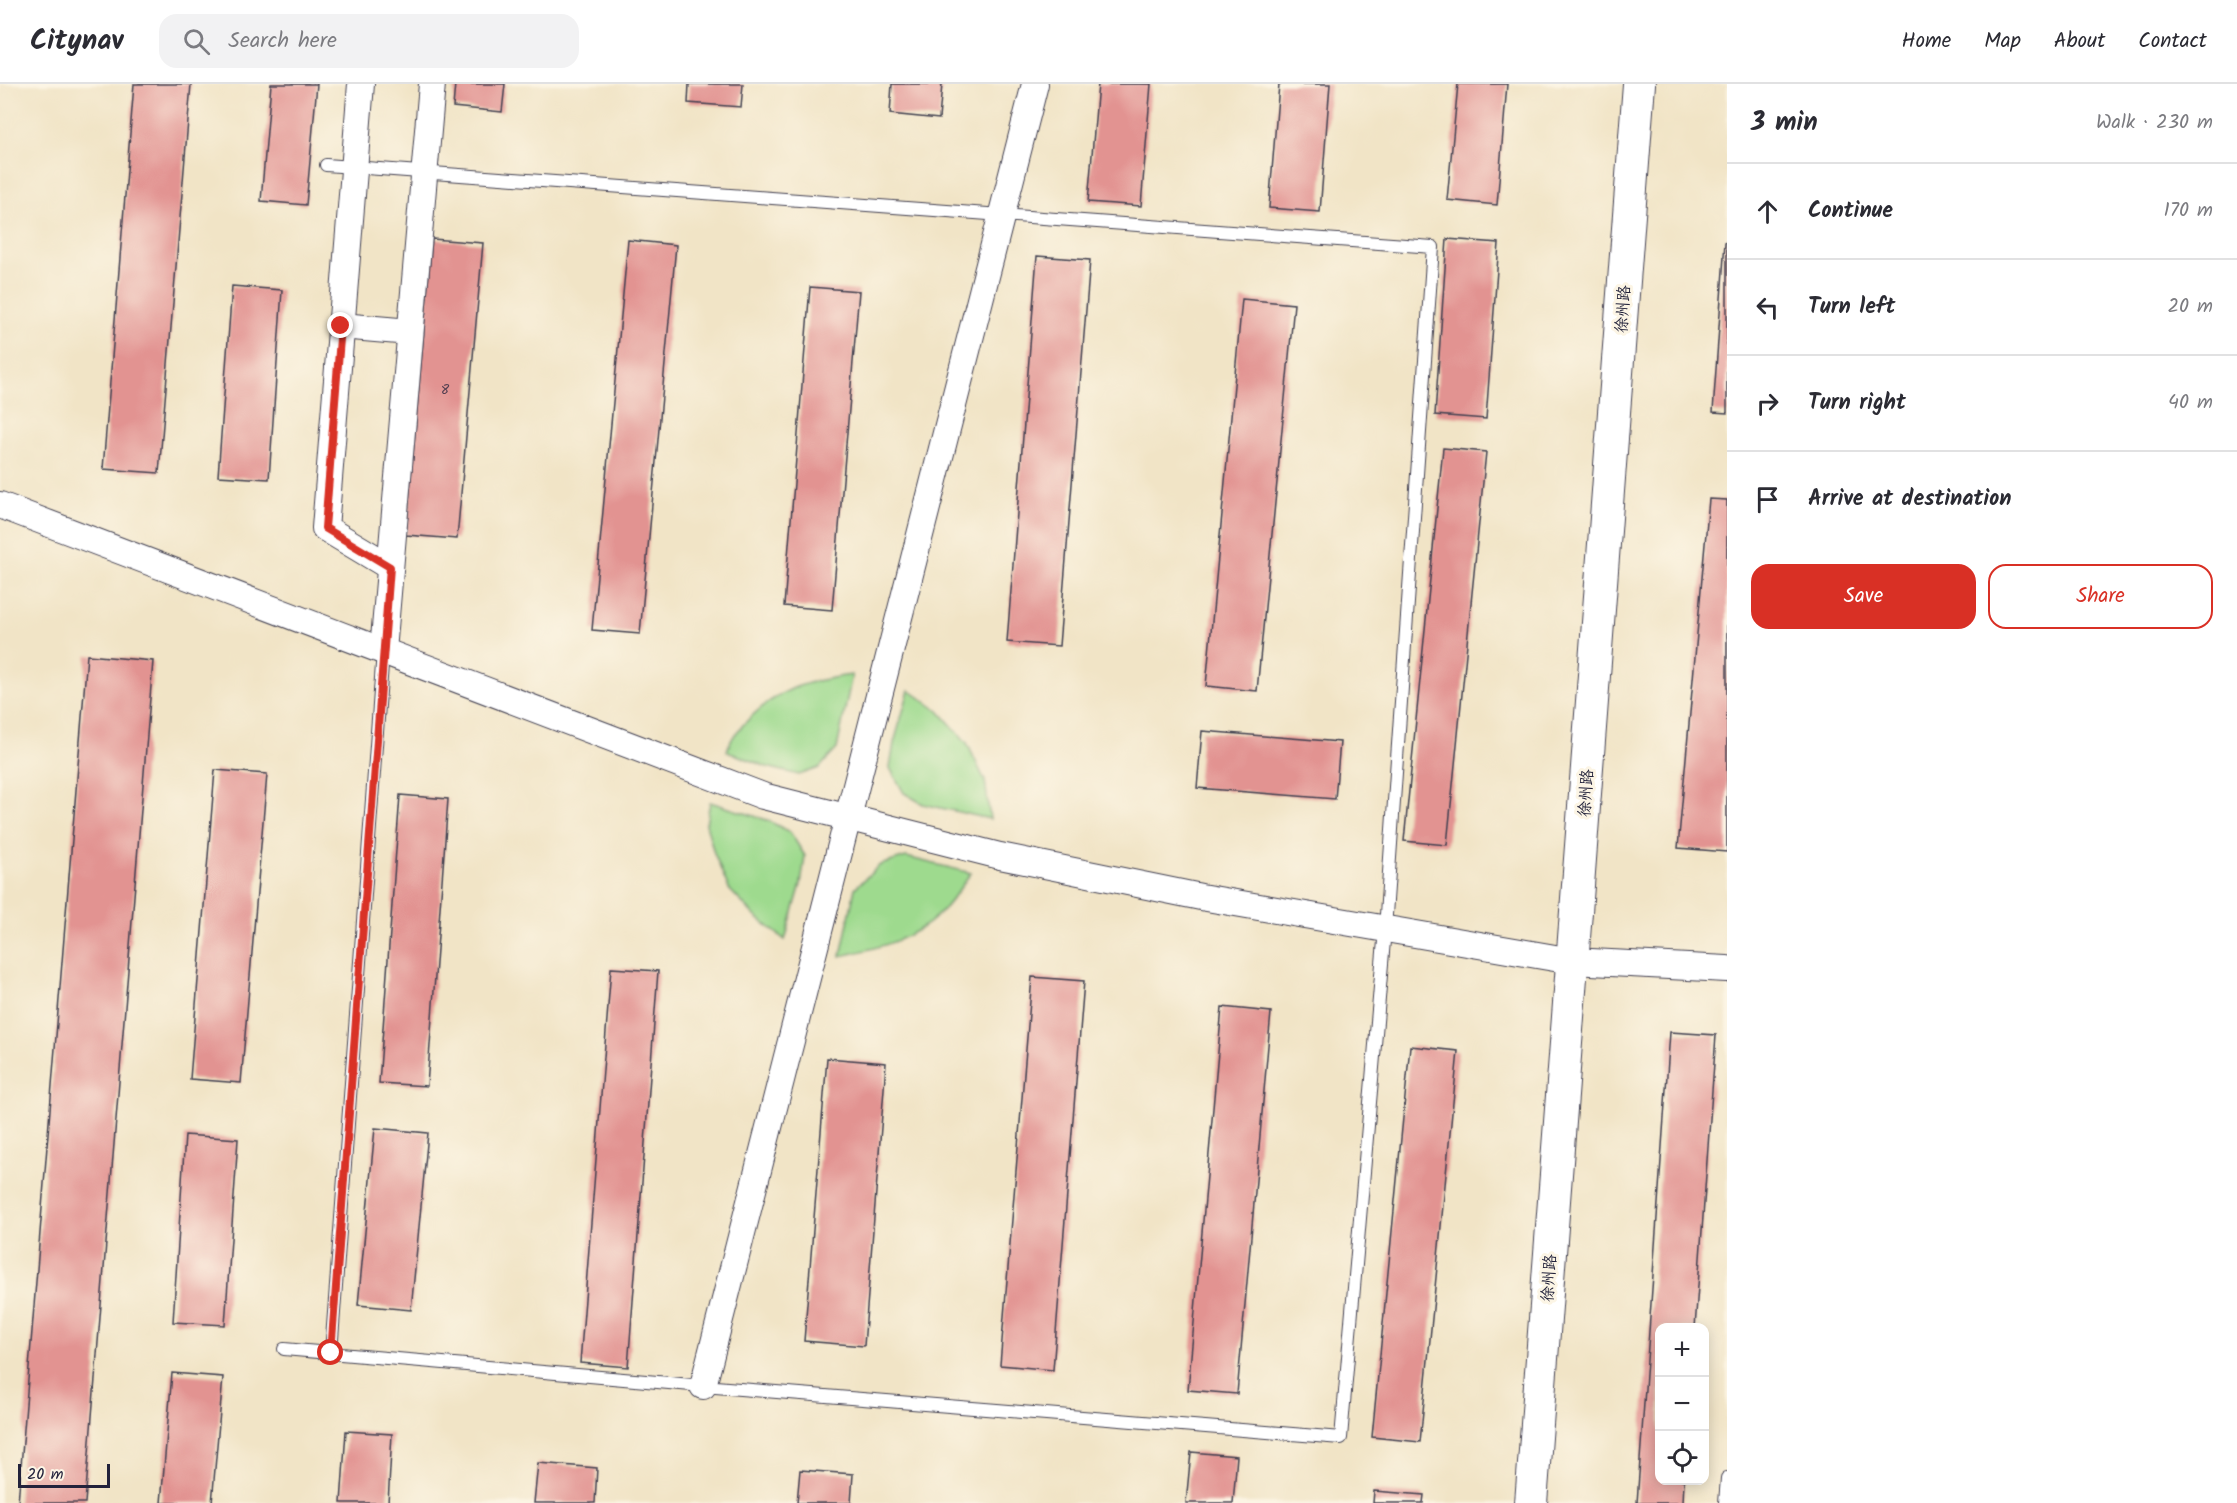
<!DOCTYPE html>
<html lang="en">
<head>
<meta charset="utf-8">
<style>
	body { margin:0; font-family:Kalam,"LXGW WenKai TC",sans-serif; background:#f2f2f3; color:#2b2b33 }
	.controls { position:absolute; right:18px; bottom:18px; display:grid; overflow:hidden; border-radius:12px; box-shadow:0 3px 15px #0003 }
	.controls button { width:54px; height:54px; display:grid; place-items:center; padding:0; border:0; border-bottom:2px solid #e1e1e2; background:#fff; color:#2b2b33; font:30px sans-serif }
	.scale { position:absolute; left:18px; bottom:15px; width:92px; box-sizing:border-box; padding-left:6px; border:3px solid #22223b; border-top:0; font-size:16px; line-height:21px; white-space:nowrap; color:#22223b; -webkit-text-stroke:4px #fcf5e5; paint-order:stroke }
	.stop { position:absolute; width:18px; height:18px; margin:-14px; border:4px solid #d93025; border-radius:50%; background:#fff }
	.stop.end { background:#d93025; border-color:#fff; box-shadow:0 2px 6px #0008 }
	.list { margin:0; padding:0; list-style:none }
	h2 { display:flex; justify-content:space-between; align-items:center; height:78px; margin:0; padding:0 24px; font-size:26px }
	h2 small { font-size:20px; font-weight:400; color:#7c7c81 }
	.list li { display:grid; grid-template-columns:39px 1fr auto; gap:18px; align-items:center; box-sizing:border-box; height:96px; padding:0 24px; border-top:2px solid #e1e1e2 }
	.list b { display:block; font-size:22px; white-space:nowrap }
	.list em { font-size:20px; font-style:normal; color:#7c7c81 }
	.actions { display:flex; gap:12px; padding:18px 24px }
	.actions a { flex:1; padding:14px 0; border:2px solid #d93025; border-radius:18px; text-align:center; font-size:21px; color:#d93025 }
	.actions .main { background:#d93025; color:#fff }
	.icon { flex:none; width:33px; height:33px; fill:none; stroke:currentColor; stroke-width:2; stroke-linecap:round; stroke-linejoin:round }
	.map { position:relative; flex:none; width:1727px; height:1419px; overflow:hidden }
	header { display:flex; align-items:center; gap:36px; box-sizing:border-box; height:84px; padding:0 30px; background:#fff; border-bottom:2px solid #e1e1e2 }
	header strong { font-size:28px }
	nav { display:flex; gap:33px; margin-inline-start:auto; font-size:21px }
	.search { width:420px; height:54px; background:#f2f2f3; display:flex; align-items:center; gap:15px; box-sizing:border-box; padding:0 21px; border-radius:18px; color:#7c7c81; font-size:22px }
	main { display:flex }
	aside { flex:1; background:#fff }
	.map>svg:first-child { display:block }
	.green { fill:#9eda8e; stroke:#607e64; stroke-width:1.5 }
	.building { fill:#e29391 }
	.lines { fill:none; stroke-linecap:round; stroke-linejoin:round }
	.service-casing { stroke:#413f50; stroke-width:14 }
	.minor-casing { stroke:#413f50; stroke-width:28 }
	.tertiary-casing { stroke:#413f50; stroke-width:34 }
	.service { stroke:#fff; stroke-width:12 }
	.minor { stroke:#fff; stroke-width:26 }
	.tertiary { stroke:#fff; stroke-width:32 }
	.route { stroke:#d93025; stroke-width:8 }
	.labels { text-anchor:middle; stroke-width:6; stroke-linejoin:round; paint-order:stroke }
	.number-label { font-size:14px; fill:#523e50 }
	.street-label { font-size:16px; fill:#22223b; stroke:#fcf5e5 }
</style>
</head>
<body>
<header>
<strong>Citynav</strong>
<div class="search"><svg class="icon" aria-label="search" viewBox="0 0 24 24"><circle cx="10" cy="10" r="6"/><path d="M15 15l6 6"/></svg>Search here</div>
<nav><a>Home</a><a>Map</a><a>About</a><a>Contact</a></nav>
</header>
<main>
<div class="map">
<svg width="1727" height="1419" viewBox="0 0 1727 1419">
	<rect width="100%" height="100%" fill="#fcf5e5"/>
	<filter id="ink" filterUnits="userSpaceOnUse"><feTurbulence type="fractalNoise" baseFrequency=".0167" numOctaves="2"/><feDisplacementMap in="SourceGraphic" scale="12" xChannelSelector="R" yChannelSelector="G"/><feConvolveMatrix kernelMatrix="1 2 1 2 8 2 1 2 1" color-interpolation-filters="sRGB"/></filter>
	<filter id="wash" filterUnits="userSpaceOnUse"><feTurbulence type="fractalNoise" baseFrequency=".008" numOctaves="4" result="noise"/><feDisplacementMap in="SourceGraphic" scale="24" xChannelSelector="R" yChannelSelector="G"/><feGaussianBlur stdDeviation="1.35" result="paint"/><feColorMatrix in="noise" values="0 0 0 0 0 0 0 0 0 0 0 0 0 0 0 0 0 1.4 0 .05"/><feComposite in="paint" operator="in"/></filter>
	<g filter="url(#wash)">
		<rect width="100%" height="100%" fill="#f1e4c6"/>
		<!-- green -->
		<g class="green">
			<path d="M852,591l-15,74 -18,19 -20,7 -32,-8 -40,-16c3,-12 9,-18 17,-27 33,-36 62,-43 108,-49z"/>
			<polygon points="909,606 939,627 967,659 985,697 990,735 923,720 904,709 890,684 894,659"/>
			<polygon points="710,718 767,736 790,748 805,772 801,800 785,856 755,832 729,805 714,769 706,740"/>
			<path d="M906,773l65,16c-10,13 -20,30 -32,41 -28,27 -62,34 -98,42l14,-68 25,-23z"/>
		</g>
		<g id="blocks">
			<!-- building -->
			<g class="building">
				<polygon points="134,0 191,0 159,389 103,385"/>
				<polygon points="271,0 317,0 306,121 261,117"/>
				<polygon points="455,0 505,0 502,28 453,23"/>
				<polygon points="689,0 743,0 741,23 688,19"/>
				<polygon points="892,0 942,0 939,35 890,30"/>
				<polygon points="1098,0 1151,0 1141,122 1088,118"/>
				<polygon points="1279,0 1330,0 1320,128 1269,124"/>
				<polygon points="1458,0 1507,0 1497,121 1447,116"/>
				<polygon points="432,155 483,159 457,455 406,451"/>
				<polygon points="1447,155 1499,159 1486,335 1435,331"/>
				<polygon points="628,156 676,161 640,550 592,546"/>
				<polygon points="1725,158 1727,158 1727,329 1713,328"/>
				<polygon points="1037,172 1090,176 1059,562 1007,558"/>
				<polygon points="232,202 282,206 269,395 218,392"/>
				<polygon points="810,203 859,207 832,526 784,522"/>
				<polygon points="1242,215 1294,220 1257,607 1206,602"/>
				<polygon points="1443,364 1486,368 1447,761 1404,757"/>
				<polygon points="1709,415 1727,416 1727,768 1678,764"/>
				<polygon points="87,571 153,577 85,1419 18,1419"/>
				<polygon points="1202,647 1340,658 1335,715 1197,704"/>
				<polygon points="215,686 267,690 241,999 190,995"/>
				<polygon points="400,711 448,715 427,1002 379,999"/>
				<polygon points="611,884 658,887 628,1283 580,1279"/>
				<polygon points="1032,893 1084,897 1053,1286 1000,1281"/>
				<polygon points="1222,923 1271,928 1237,1310 1188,1306"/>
				<polygon points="1670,948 1716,951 1695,1244 1660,1244 1660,1396 1684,1396 1683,1419 1637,1419"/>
				<polygon points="1410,962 1458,967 1420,1358 1372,1353"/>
				<polygon points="827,974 886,979 864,1262 804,1257"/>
				<polygon points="375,1044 428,1049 411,1226 358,1221"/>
				<polygon points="185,1051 238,1055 225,1241 173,1238"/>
				<polygon points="172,1289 223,1293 212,1419 161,1419"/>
				<polygon points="346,1347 392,1350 388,1419 341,1419"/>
				<polygon points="1191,1368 1237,1372 1233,1419 1186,1419"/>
				<polygon points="538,1379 597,1384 595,1419 534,1419"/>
				<polygon points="800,1386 853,1390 851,1419 797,1419"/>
				<polygon points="1374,1407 1424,1411 1423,1419 1373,1419"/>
			</g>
		</g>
	</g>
	<g filter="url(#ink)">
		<use href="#blocks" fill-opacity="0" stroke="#413f50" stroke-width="1.5"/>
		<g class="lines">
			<!-- service casing -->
			<g class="service-casing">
				<g id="service">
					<polyline points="284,1265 703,1302 1341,1354 1385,845 1433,163 326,81"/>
					<polyline points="331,1269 383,567"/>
					<polyline points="1725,1419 1727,1394"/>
				</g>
			</g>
			<!-- minor casing -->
			<g class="minor-casing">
				<g id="minor">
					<polyline points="361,0 325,444 390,483"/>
					<polyline points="341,242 410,248"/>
					<polyline points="0,421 763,712 1000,772 1201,813 1572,877 1727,885"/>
					<polyline points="383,567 432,0"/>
					<polyline points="703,1302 1035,0"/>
				</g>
			</g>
			<!-- tertiary casing -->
			<g class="tertiary-casing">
				<polyline id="tertiary" points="1531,1419 1639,0"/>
			</g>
			<!-- service -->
			<use href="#service" class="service"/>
			<!-- minor -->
			<use href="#minor" class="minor"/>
			<!-- tertiary -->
			<use href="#tertiary" class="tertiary"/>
		</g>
	</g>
	<g class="lines" filter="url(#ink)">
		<!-- route -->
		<polyline class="route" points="331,1269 390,483 325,444 341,242"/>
	</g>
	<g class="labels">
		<!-- number labels -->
		<g class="number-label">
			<text x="445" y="310">8</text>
		</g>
		<!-- street labels -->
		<g class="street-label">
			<text transform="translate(1622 225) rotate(-86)" y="6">徐州路</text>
			<text transform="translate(1585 709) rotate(-86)" y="6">徐州路</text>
			<text transform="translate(1548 1194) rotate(-86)" y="6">徐州路</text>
		</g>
	</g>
</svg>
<div class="controls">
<button>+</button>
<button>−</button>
<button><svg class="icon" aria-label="locate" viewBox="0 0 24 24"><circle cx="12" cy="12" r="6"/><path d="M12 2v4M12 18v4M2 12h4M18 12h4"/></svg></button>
</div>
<div class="scale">20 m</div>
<div class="stop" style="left:331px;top:1269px"></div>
<div class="stop end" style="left:341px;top:242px"></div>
</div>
<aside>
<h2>3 min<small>Walk · 230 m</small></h2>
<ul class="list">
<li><svg class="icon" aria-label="ahead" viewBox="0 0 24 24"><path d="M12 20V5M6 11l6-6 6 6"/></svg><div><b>Continue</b></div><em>170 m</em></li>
<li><svg class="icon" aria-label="left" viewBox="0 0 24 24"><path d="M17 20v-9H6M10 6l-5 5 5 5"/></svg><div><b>Turn left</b></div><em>20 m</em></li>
<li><svg class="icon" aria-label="right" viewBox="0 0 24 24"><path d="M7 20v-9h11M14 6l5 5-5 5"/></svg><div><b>Turn right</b></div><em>40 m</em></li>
<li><svg class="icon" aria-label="arrive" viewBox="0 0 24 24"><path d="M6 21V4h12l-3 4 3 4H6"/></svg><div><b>Arrive at destination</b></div></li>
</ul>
<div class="actions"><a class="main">Save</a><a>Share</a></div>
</aside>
</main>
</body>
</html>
